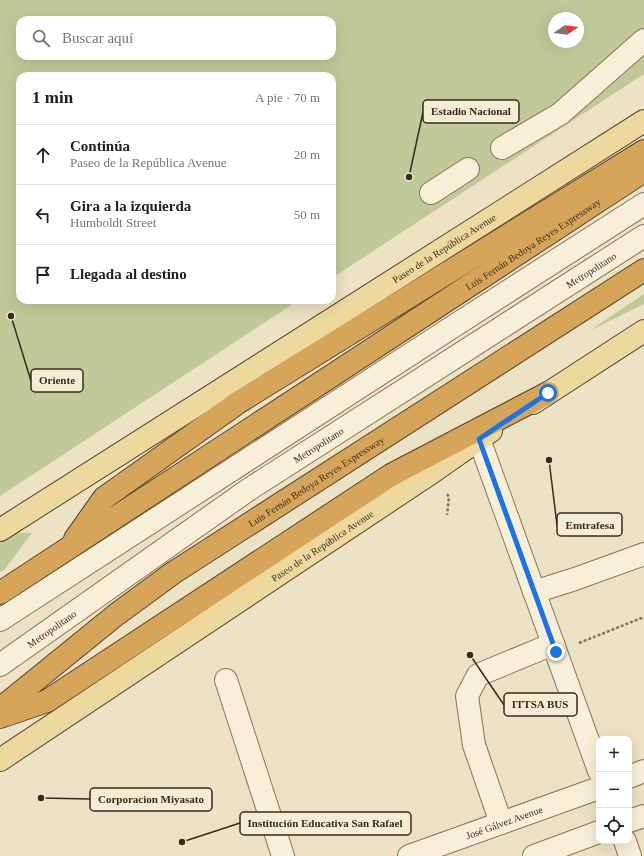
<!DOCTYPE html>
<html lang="es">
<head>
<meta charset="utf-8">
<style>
	body { margin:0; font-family:"Times New Roman",serif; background:#f2f2f2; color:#202124 }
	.controls { position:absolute; right:12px; bottom:12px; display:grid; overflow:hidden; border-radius:8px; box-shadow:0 4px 16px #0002 }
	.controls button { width:36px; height:36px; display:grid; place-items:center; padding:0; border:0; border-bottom:1px solid #e0e0e0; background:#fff; color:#202124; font:20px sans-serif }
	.compass { position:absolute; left:548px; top:12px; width:36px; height:36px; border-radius:50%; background:#fff; box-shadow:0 4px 16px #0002; rotate:77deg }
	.stop { position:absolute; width:12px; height:12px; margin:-9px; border:3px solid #1a73e8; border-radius:50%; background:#fff }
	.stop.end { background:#1a73e8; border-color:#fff; box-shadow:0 1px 4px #0008 }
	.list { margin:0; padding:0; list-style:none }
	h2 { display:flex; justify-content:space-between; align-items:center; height:52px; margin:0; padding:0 16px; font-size:17px }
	h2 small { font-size:13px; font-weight:400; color:#757577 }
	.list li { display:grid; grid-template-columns:26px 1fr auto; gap:12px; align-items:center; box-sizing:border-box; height:60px; padding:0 16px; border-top:1px solid #e0e0e0 }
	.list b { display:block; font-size:15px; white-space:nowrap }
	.list p { margin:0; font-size:13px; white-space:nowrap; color:#757577 }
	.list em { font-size:13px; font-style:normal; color:#757577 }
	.icon { flex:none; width:22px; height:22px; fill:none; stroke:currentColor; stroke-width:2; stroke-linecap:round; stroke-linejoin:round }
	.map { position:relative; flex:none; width:644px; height:856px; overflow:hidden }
	.search { position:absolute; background:#fff; box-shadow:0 4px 16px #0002; left:16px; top:16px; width:320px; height:44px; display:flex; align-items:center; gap:10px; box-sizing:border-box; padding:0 14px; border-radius:12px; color:#757577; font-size:15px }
	.panel { position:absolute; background:#fff; box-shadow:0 4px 16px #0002; left:16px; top:72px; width:320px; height:232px; border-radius:12px }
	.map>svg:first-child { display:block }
	.green { fill:#c2c999; fill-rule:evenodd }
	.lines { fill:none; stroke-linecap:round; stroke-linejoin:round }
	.minor-casing { stroke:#86745b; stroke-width:24 }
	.major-casing { stroke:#54422f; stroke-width:24 }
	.highway-casing { stroke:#54422f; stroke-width:24 }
	.path { stroke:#86745b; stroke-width:2.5; stroke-dasharray:3 2; stroke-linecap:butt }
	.minor { stroke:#f7efd7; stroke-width:22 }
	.major { stroke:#edd89e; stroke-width:22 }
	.highway { stroke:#d7a559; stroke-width:22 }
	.route { stroke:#1a73e8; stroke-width:5 }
	.labels { text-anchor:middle; stroke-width:4; stroke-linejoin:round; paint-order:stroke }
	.street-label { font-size:10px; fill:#362b1f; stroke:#f4ecd3 }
	.leader { fill:none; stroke:#362b1f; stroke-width:1.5 }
	.callout-dot { fill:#362b1f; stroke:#f4ecd3; stroke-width:1.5 }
	.callout { fill:#f4ecd3; stroke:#362b1f; stroke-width:1.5 }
	.callout-label { font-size:11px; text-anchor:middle; font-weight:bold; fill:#362b1f }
</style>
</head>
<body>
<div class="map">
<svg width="644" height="856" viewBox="0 0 644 856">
	<rect width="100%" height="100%" fill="#ece2c4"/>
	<!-- green -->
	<g class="green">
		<path d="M0,0h644v74l-312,204v-202h-312v224h279l-299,196zM554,18h24v24h-24zM20,20h312v36h-312z"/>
		<polygon points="644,294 644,304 589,331"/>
		<polygon points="15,533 32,533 5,569 0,572 0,542"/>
	</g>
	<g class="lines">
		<!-- minor casing -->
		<g class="minor-casing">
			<g id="minor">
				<polyline points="502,148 560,114 644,40"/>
				<polyline points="431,193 468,169"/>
				<polyline points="479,439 599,771"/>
				<polyline points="534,592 575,579 644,554"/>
				<polyline points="0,620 457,324 644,204"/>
				<path id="s1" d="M0,665l248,-175 396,-254"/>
				<polyline points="226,680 283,856"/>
				<polyline points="629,777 644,771"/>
				<polyline points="629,821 644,816"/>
				<polyline points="501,823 474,745 467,696 478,675 553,644"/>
				<polyline points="625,841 630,856"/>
				<path id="s2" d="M409,856l190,-68"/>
				<polyline points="534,856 599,832"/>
			</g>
		</g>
		<!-- major casing -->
		<g class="major-casing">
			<g id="major">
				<polyline points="533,403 644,331"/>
				<path id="s3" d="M0,530l644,-409"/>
				<path id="s4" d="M0,760l434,-289 57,-40"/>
			</g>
		</g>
		<!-- highway casing -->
		<g class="highway-casing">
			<g id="highway">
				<polyline points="75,539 104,498 239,402 644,151"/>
				<path id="s5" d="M0,593l644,-422"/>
				<path id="s6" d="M0,709l117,-95 56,-41 471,-303"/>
				<polyline points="0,717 47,701 391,475 548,393"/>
			</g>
		</g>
		<!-- path -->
		<g class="path">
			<polyline points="447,494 449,497 447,515"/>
			<polyline points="579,643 644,617"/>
		</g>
		<!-- minor -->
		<use href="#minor" class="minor"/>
		<!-- major -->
		<use href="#major" class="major"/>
		<!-- highway -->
		<use href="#highway" class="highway"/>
	</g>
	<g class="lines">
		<!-- route -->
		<polyline class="route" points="548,393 479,439 556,652"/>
	</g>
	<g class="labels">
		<!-- street labels -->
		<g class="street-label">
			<text dy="4" stroke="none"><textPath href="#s5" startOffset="637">Luis Fernán Bedoya Reyes Expressway</textPath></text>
			<text dy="4" stroke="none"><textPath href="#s3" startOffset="526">Paseo de la República Avenue</textPath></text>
			<text dy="4" stroke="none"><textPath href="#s1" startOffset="711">Metropolitano</textPath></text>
			<text dy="4" stroke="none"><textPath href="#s1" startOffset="387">Metropolitano</textPath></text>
			<text dy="4" stroke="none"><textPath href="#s6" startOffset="390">Luis Fernán Bedoya Reyes Expressway</textPath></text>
			<text dy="4" stroke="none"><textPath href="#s4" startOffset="387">Paseo de la República Avenue</textPath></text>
			<text dy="4" stroke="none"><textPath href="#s1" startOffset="63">Metropolitano</textPath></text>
			<text dy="4" stroke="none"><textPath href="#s2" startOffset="101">José Gálvez Avenue</textPath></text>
		</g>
	</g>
	<!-- callouts -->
	<path class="leader" d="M409 177L423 112M11 316L31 381M549 460L557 525M470 655L504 705M41 798L90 799M182 842L240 823"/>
	<g class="callout-dot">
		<circle cx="409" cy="177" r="4"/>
		<circle cx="11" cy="316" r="4"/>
		<circle cx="549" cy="460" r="4"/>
		<circle cx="470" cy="655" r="4"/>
		<circle cx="41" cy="798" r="4"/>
		<circle cx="182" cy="842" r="4"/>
	</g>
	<g class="callout">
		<rect x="423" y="100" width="96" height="23" rx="4"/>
		<rect x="31" y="369" width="52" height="23" rx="4"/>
		<rect x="557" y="513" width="65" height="23" rx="4"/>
		<rect x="504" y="693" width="73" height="23" rx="4"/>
		<rect x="90" y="788" width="122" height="23" rx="4"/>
		<rect x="240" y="812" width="171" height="23" rx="4"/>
	</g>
	<g class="callout-label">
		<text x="471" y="115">Estadio Nacional</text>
		<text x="57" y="384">Oriente</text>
		<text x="590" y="529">Emtrafesa</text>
		<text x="540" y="708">ITTSA BUS</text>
		<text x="151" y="803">Corporacion Miyasato</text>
		<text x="325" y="827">Institución Educativa San Rafael</text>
	</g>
</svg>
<div class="controls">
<button>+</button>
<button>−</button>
<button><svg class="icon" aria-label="locate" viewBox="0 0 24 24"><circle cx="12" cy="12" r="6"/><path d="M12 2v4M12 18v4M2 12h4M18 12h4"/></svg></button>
</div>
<svg class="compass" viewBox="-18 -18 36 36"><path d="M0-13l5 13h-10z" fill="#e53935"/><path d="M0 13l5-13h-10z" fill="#757577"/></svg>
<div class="stop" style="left:548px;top:393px"></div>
<div class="stop end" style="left:556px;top:652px"></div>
<div class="search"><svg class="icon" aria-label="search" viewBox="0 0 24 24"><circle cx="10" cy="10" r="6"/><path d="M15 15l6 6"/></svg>Buscar aquí</div>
<section class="panel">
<h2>1 min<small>A pie · 70 m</small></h2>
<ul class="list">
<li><svg class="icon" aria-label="ahead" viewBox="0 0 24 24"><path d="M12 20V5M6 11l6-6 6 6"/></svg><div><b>Continúa</b><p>Paseo de la República Avenue</p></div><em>20 m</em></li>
<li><svg class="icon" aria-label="left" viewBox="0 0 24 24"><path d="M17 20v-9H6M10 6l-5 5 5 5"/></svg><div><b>Gira a la izquierda</b><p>Humboldt Street</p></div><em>50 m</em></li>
<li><svg class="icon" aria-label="arrive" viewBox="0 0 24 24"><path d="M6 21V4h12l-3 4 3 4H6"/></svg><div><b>Llegada al destino</b></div></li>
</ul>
</section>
</div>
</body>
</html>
